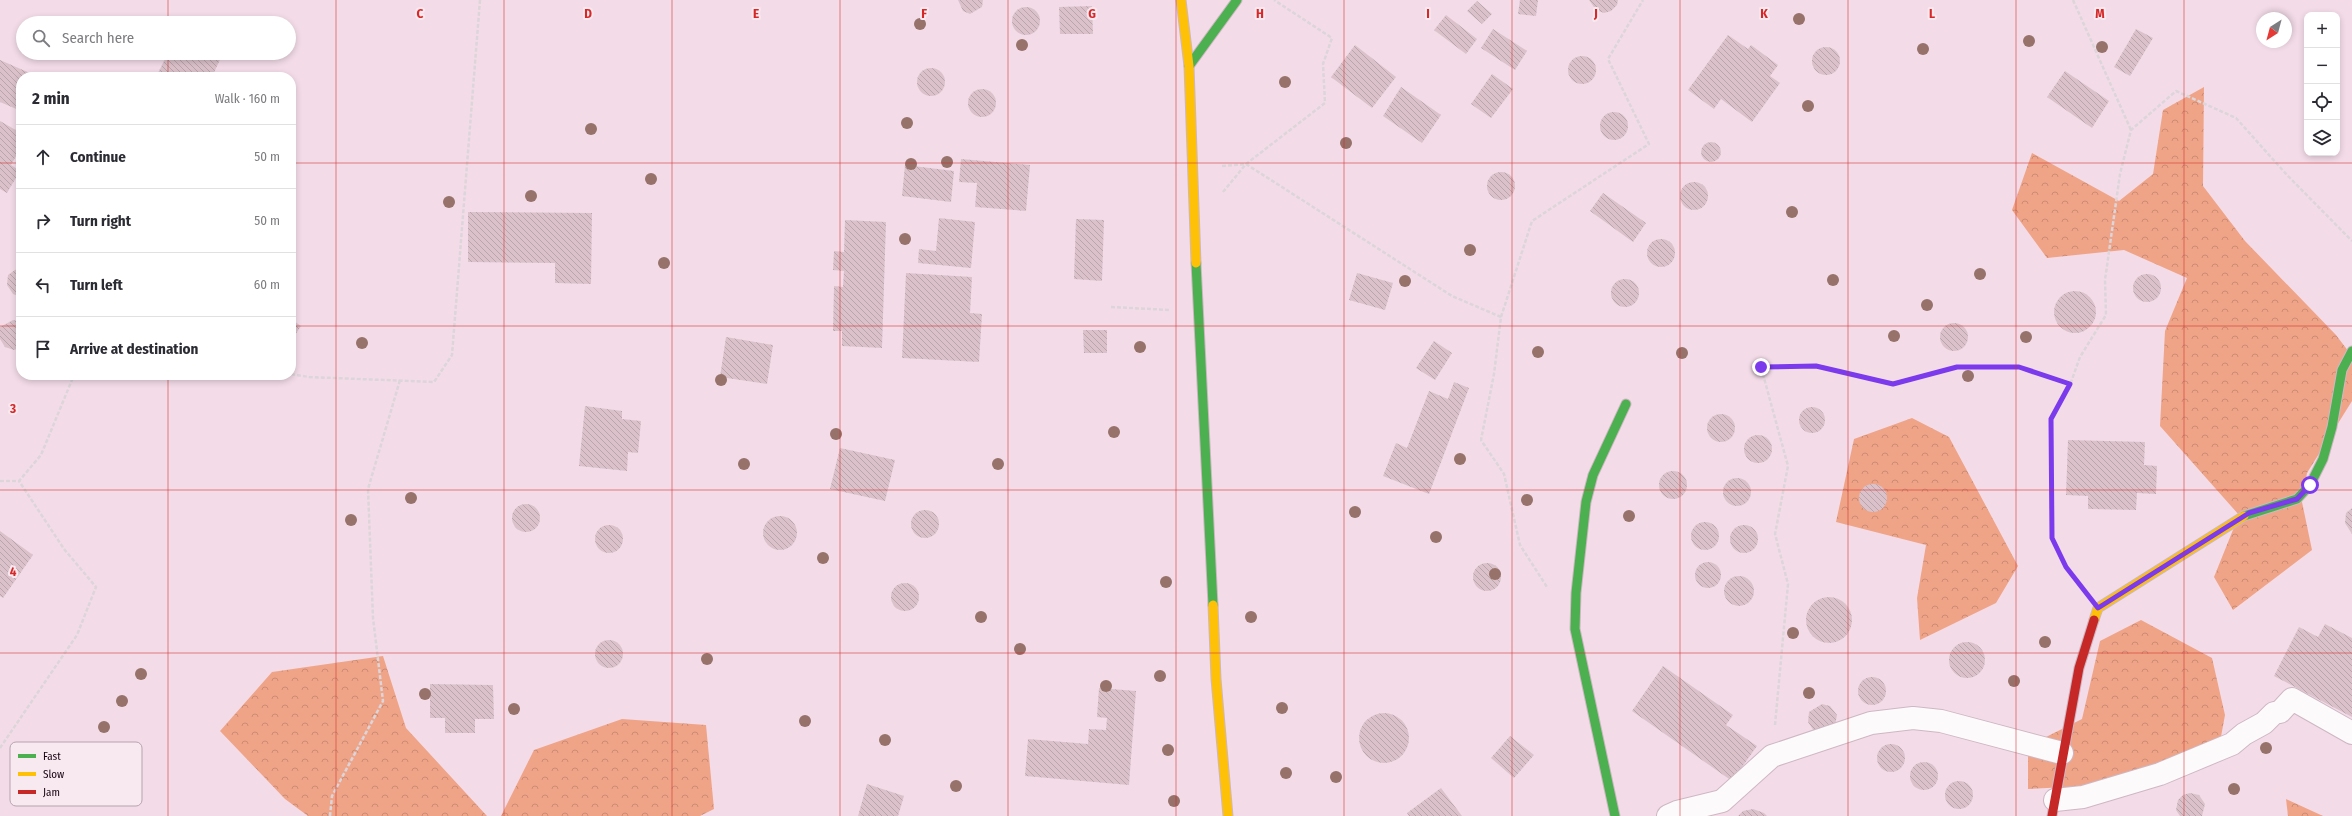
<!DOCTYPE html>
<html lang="en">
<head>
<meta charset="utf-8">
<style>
	body { margin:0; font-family:"Fira Sans Condensed",sans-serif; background:#f2f2f3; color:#2b2b33 }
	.controls { position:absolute; right:12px; top:12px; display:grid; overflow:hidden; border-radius:8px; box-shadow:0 2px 6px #0003 }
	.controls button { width:36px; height:36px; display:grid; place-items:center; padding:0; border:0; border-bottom:1px solid #e1e1e2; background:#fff; color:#2b2b33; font:20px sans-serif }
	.compass { position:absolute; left:2256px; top:12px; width:36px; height:36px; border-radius:50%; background:#fff; box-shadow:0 2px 6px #0003; rotate:216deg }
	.stop { position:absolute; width:12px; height:12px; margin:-9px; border:3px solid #7c3aed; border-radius:50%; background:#fff }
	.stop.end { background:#7c3aed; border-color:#fff; box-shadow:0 1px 4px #0008 }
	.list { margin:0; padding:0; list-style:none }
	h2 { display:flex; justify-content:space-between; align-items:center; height:52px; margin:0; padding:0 16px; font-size:17px }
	h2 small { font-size:13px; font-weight:400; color:#7c7c81 }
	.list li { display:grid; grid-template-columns:26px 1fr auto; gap:12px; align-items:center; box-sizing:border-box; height:64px; padding:0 16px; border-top:1px solid #e1e1e2 }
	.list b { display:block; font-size:15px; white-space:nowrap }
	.list em { font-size:13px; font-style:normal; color:#7c7c81 }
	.icon { flex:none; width:22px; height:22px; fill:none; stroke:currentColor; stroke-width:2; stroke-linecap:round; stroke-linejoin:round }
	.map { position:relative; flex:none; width:2352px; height:816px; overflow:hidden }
	.search { position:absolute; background:#fff; box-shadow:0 2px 6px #0003; left:16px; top:16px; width:280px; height:44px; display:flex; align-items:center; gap:10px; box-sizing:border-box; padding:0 14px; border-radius:22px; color:#7c7c81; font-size:15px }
	.panel { position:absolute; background:#fff; box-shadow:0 2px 6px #0003; left:16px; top:72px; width:280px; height:308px; border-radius:16px }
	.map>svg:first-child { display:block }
	.forest { fill:url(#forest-crowns) }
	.building { fill:url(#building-back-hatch) }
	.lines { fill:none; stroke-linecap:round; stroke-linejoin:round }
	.street-casing { stroke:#ceb7c3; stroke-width:24 }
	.fast-casing { stroke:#ceb7c3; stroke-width:11 }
	.slow-casing { stroke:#ceb7c3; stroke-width:11 }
	.jam-casing { stroke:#ceb7c3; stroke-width:11 }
	.path { stroke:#dcd5d9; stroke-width:2.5; stroke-dasharray:4 2; stroke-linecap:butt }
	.street { stroke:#fdfafc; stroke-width:22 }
	.fast { stroke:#4caf50; stroke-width:9 }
	.slow { stroke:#ffc107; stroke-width:9 }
	.jam { stroke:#c62828; stroke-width:9 }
	.tree { fill:#96726a }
	.route { stroke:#7c3aed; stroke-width:5 }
	.grid { fill:none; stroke:#d62828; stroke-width:1; stroke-opacity:0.55 }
	.key { fill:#f8e9f0; stroke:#b5a4ad; stroke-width:1 }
	.key-label { font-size:11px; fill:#190411 }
	.grid-label { font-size:13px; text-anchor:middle; font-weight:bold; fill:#d62828; stroke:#f8e9f0; stroke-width:4; stroke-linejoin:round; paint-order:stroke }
</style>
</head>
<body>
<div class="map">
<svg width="2352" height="816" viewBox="0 0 2352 816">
	<defs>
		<pattern id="forest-crowns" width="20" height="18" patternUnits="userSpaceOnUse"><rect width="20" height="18" fill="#efa488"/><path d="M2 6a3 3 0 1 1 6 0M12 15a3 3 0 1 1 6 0" fill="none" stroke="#cc8c74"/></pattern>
		<pattern id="building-back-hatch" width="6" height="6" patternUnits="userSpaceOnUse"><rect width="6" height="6" fill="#dbc2ca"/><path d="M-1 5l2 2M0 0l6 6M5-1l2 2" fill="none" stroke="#bba5ac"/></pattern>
	</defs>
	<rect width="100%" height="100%" fill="#f3dce8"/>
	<!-- forest -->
	<g class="forest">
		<polygon points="2204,87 2203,186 2245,241 2336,335 2352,356 2352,401 2307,473 2302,502 2312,550 2233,610 2214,577 2239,515 2160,426 2165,331 2187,278 2124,250 2047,258 2012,210 2032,153 2119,201 2153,174 2163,110"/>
		<polygon points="1912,418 1949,437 2018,566 1996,603 1920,640 1917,598 1926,545 1836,522 1854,439"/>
		<polygon points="2141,620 2212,658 2225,715 2218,753 2107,785 2028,789 2028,746 2082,719 2100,641"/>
		<polygon points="383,656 406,728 487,816 308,816 285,799 220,731 272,672"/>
		<polygon points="622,719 706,725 714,809 700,816 501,816 534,750"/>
		<polygon points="2286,799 2323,816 2288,816"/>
	</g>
	<!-- building -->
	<g class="building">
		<polygon points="958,0 983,0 982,7 970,14 963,11"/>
		<polygon points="1520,0 1538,0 1536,16 1518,14"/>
		<polygon points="1589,0 1618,0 1617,5 1611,11 1604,13 1596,10"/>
		<polygon points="1477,1 1492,14 1482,24 1467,11"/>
		<polygon points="1092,6 1093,34 1060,34 1059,7"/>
		<circle cx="1026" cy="21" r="14"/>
		<polygon points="1446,15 1477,39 1466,54 1434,30"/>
		<polygon points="1493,29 1527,51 1515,70 1481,48"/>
		<polygon points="2136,29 2153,38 2130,76 2114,67"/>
		<polygon points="1728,35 1748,49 1751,45 1778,65 1770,76 1780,83 1752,122 1721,99 1714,109 1688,90"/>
		<polygon points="1355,45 1396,77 1372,108 1331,77"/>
		<circle cx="1826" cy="61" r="14"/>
		<polygon points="168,53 223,53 212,77 156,77"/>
		<circle cx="1582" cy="70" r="14"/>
		<polygon points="0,60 39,77 21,77 21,111 0,102"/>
		<circle cx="931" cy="82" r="14"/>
		<polygon points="2065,71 2109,101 2092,128 2047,97"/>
		<polygon points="1492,74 1513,89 1491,118 1471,104"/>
		<polygon points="1401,87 1441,115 1422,143 1383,116"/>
		<circle cx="982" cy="103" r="14"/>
		<circle cx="1614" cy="126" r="14"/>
		<polygon points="0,121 21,133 21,147 11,165 20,171 7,193 0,189"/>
		<circle cx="1711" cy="152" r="10"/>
		<polygon points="961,159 1030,165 1026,211 975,207 977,183 959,182"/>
		<polygon points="905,165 954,171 951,202 902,196"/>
		<circle cx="1501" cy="186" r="14"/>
		<circle cx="1694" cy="196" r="14"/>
		<polygon points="1603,193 1646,223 1633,242 1590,211"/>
		<polygon points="468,212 592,213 591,284 555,283 555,263 468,262"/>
		<polygon points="939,218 975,222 971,268 918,263 919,249 936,251"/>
		<polygon points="1076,219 1104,220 1102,281 1074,279"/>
		<polygon points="845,220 886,222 882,348 842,346 842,331 833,331 834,286 843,287 844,271 833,270 834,251 844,252"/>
		<circle cx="1661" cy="253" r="14"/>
		<polygon points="21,268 21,297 13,294 7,285 8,275 15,270"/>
		<polygon points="906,273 972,277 970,313 982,314 979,362 902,358"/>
		<polygon points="1357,273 1393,283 1385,310 1349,300"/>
		<circle cx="2147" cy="288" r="14"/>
		<circle cx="1625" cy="293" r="14"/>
		<circle cx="2075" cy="312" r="21"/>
		<polygon points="291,319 301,326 291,341"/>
		<polygon points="13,320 21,322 21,347 14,350 5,347 0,339 0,327"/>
		<circle cx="1954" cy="337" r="14"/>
		<polygon points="1083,330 1107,330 1107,353 1084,353"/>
		<polygon points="726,337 773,345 767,384 720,377"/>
		<polygon points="1434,341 1452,353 1435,380 1416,368"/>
		<polygon points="1454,382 1469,388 1429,494 1383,476 1396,443 1407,448 1429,391 1448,399"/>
		<polygon points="585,406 622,411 622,419 641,421 638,453 628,452 627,471 579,466"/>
		<circle cx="1812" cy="420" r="13"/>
		<circle cx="1721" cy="428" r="14"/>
		<circle cx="1758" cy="449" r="14"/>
		<polygon points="2068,440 2145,442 2144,465 2157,466 2156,494 2137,493 2136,510 2088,509 2088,496 2066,495"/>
		<polygon points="840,448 895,460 885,501 830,489"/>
		<circle cx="1673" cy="485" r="14"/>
		<circle cx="1737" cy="492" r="14"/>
		<circle cx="1873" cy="498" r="14"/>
		<circle cx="526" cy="518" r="14"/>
		<polygon points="2352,508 2352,534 2345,523 2346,513"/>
		<circle cx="925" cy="524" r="14"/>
		<circle cx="780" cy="533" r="17"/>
		<circle cx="1705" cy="536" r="14"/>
		<circle cx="1744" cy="539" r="14"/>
		<circle cx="609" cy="539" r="14"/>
		<polygon points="0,531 33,555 3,598 0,596"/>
		<circle cx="1708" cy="575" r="13"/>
		<circle cx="1487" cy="577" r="14"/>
		<circle cx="1739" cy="591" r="15"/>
		<circle cx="905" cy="597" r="14"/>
		<circle cx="1829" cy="620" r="23"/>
		<polygon points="2325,624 2352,638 2352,717 2274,676 2299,627 2318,637"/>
		<circle cx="609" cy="654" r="14"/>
		<circle cx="1967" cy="660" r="18"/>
		<polygon points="1663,666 1733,715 1726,725 1757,746 1732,781 1632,711"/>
		<circle cx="1872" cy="691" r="14"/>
		<polygon points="430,684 493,685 494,719 475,719 475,733 445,733 445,718 430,718"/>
		<polygon points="1099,688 1136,691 1129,785 1025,776 1028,739 1088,744 1089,729 1106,730 1107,718 1097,717"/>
		<polygon points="1822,704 1830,706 1837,715 1835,726 1814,731 1808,722 1809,712"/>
		<circle cx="1384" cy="738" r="25"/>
		<polygon points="1510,736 1534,755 1514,778 1491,758"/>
		<circle cx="1891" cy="758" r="14"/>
		<circle cx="1924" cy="776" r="14"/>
		<circle cx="1959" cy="795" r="14"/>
		<polygon points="867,784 904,796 898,816 858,816"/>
		<polygon points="1441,788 1462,816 1409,816 1407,813"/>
		<polygon points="2190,793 2199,795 2205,804 2202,816 2180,816 2176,810 2178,800 2183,795"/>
		<polygon points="1753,809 1764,813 1767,816 1738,816 1743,811"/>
	</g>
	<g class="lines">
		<!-- street casing -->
		<g class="street-casing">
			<g id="street">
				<polyline points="2055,800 2083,797 2160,774 2232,744 2244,734 2264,723 2274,713 2280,712 2292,699 2352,733"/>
				<polyline points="1668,816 1677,812 1722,801 1772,756 1871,723 1913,718 1941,721 2062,753"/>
			</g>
		</g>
		<!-- fast casing -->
		<g class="fast-casing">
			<g id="fast">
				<polyline points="1189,66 1237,0"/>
				<polyline points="1196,263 1213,605"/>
				<polyline points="2244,516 2297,499 2310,485 2323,459 2332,427 2342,370 2352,351"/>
				<polyline points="1615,816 1575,629 1576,593 1586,502 1593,475 1626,404"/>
			</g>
		</g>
		<!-- slow casing -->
		<g class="slow-casing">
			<g id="slow">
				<polyline points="1181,0 1189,66 1196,263"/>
				<polyline points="1213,605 1216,679 1228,816"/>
				<polyline points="2094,620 2098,608 2244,516"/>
			</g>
		</g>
		<!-- jam casing -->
		<g class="jam-casing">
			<polyline id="jam" points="2052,816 2079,668 2094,620"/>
		</g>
		<!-- path -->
		<g class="path">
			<polyline points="2073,0 2131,130"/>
			<polyline points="1222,166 1246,164 1452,296 1501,317 1494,374 1481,440 1504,474 1520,545 1547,587"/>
			<polyline points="1223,192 1246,164 1325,103 1323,64 1332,38 1274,0"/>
			<polyline points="1111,307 1170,310"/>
			<polyline points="1501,317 1532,221 1649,144 1608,59 1643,0"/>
			<polyline points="291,374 309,377 434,382 452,355 480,0"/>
			<polyline points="0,481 19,481 41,455 74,375"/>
			<polyline points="2081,586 2066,567 2052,538 2051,419 2070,385 2080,357 2106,315 2105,280 2120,174 2131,130 2176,91 2236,118 2287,175 2352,241"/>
			<polyline points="1775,725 1788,584 1775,534 1788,466 1761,367 1816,365 1893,383 1957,367 2019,367 2070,385"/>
			<polyline points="0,748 77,635 96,587 64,549 19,481"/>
			<polyline points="330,816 332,796 383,701 373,618 368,489 400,380"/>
		</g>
		<!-- street -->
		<use href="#street" class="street"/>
		<!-- fast -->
		<use href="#fast" class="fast"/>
		<!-- slow -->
		<use href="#slow" class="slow"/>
		<!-- jam -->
		<use href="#jam" class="jam"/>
	</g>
	<!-- trees -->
	<g class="tree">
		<circle cx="1799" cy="19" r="6"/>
		<circle cx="920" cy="24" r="6"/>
		<circle cx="2029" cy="41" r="6"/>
		<circle cx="1022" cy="45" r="6"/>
		<circle cx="2102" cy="47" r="6"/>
		<circle cx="1923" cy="49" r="6"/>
		<circle cx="1285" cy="82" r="6"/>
		<circle cx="1808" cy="106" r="6"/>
		<circle cx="907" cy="123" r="6"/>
		<circle cx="591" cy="129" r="6"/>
		<circle cx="1346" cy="143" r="6"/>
		<circle cx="947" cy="162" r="6"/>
		<circle cx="911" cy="164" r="6"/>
		<circle cx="651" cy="179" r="6"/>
		<circle cx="531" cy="196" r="6"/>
		<circle cx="449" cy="202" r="6"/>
		<circle cx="1792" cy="212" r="6"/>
		<circle cx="905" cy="239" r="6"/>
		<circle cx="1470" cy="250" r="6"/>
		<circle cx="664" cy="263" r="6"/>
		<circle cx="1980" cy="274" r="6"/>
		<circle cx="1833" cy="280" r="6"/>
		<circle cx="1405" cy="281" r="6"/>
		<circle cx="1927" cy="305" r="6"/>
		<circle cx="1894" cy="336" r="6"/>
		<circle cx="2026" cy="337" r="6"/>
		<circle cx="362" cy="343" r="6"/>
		<circle cx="1140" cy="347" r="6"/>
		<circle cx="1538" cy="352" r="6"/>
		<circle cx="1682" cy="353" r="6"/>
		<circle cx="1968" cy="376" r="6"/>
		<circle cx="721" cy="380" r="6"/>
		<circle cx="1114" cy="432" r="6"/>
		<circle cx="836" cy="434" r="6"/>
		<circle cx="1460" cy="459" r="6"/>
		<circle cx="744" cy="464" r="6"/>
		<circle cx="998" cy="464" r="6"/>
		<circle cx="411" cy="498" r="6"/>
		<circle cx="1527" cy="500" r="6"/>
		<circle cx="1355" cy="512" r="6"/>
		<circle cx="1629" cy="516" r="6"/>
		<circle cx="351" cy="520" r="6"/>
		<circle cx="1436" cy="537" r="6"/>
		<circle cx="823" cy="558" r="6"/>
		<circle cx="1495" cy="574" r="6"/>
		<circle cx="1166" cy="582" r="6"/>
		<circle cx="981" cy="617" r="6"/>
		<circle cx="1251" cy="617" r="6"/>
		<circle cx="1793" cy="633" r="6"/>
		<circle cx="2045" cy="642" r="6"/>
		<circle cx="1020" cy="649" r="6"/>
		<circle cx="707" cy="659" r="6"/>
		<circle cx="141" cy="674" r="6"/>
		<circle cx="1160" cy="676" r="6"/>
		<circle cx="2014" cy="681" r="6"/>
		<circle cx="1106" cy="686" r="6"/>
		<circle cx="1809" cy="693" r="6"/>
		<circle cx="425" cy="694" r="6"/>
		<circle cx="122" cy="701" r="6"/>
		<circle cx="1282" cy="708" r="6"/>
		<circle cx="514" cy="709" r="6"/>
		<circle cx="805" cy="721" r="6"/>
		<circle cx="104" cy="727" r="6"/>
		<circle cx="885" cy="740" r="6"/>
		<circle cx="2266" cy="748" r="6"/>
		<circle cx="1168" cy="750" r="6"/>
		<circle cx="1286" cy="773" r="6"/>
		<circle cx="1336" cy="777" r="6"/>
		<circle cx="956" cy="786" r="6"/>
		<circle cx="2234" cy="789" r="6"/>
		<circle cx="1174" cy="801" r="6"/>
	</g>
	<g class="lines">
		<!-- route -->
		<polyline class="route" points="1761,367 1816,366 1893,384 1957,367 2019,367 2070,384 2051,419 2052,538 2066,567 2098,608 2249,513 2297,499 2310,485"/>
	</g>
	<!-- grid -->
	<path class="grid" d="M168,0v23M336,0v816M504,0v816M672,0v816M840,0v816M1008,0v816M1176,0v816M1344,0v816M1512,0v816M1680,0v816M1848,0v816M2016,0v816M2184,0v816M168,53v24M0,163h21M291,163h2061M0,326h21M291,326h2061M168,375v441M0,490h2352M0,653h2352"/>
	<!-- legend -->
	<rect x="10" y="742" width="132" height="64" rx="6" class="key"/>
	<rect x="18" y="754" width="18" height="4" fill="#4caf50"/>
	<rect x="18" y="772" width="18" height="4" fill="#ffc107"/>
	<rect x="18" y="790" width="18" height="4" fill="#c62828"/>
	<g class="key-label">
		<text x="43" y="760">Fast</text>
		<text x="43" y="778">Slow</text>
		<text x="43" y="796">Jam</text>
	</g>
	<g class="grid-label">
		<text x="420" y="18">C</text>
		<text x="588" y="18">D</text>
		<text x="756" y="18">E</text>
		<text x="924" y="18">F</text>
		<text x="1092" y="18">G</text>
		<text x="1260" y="18">H</text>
		<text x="1428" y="18">I</text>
		<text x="1596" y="18">J</text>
		<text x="1764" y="18">K</text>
		<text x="1932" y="18">L</text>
		<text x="2100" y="18">M</text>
		<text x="13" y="413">3</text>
		<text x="13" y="576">4</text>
	</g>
</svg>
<div class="controls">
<button>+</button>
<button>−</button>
<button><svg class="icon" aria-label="locate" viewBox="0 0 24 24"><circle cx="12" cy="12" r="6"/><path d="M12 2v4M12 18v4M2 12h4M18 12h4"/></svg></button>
<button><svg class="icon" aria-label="layers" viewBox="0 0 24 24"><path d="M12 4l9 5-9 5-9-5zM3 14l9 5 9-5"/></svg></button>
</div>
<svg class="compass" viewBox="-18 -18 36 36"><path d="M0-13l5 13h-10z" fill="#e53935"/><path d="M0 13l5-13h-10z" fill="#7c7c81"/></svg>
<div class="stop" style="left:2310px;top:485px"></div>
<div class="stop end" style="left:1761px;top:367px"></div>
<div class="search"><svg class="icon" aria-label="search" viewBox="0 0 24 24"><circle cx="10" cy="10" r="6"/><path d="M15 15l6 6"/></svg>Search here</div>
<section class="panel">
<h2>2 min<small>Walk · 160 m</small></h2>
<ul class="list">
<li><svg class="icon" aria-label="ahead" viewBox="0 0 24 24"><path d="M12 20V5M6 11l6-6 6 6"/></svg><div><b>Continue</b></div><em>50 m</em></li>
<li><svg class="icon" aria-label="right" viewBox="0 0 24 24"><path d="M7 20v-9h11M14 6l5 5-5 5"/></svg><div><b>Turn right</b></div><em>50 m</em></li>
<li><svg class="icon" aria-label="left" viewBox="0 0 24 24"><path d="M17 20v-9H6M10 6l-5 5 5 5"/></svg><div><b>Turn left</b></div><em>60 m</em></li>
<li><svg class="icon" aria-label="arrive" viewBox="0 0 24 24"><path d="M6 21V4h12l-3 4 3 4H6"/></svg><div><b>Arrive at destination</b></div></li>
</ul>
</section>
</div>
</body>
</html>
